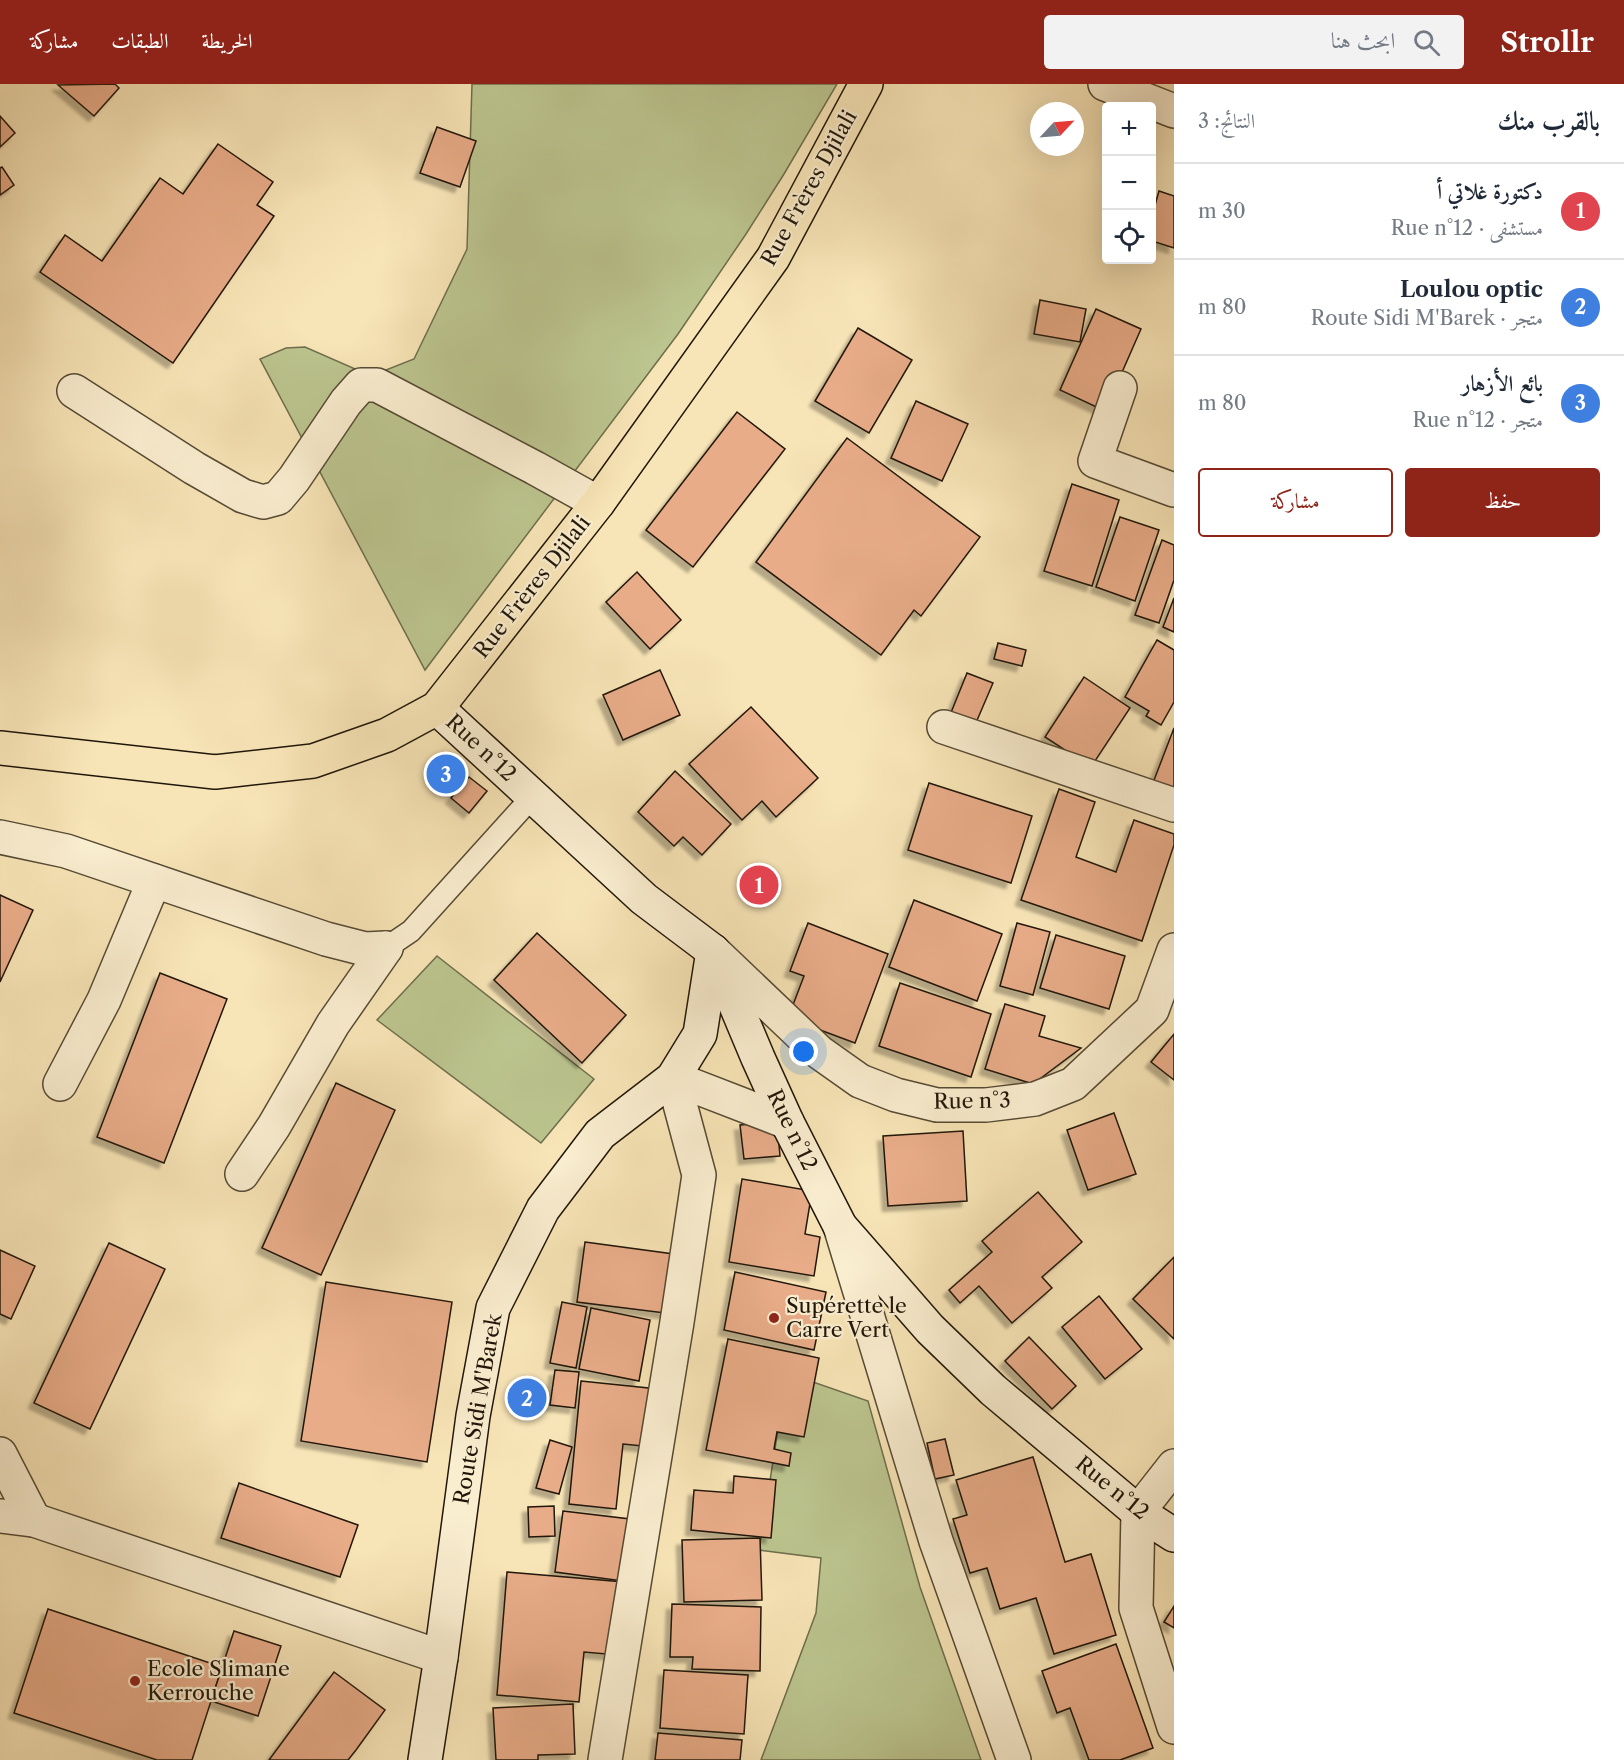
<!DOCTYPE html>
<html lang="ar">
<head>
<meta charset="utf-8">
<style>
	body { margin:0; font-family:"Libre Caslon Text",Amiri,serif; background:#f2f2f3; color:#1f2937; direction:rtl }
	.controls { position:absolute; right:18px; top:18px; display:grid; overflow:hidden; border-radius:6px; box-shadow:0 6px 24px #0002 }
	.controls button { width:54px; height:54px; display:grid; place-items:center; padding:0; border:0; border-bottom:2px solid #e0e1e3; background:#fff; color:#1f2937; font:30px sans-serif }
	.compass { position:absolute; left:1030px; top:18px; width:54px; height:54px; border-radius:50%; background:#fff; box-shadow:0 6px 24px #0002; rotate:64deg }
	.you { position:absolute; left:804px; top:968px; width:21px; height:21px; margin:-15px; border:4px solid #fff; border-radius:50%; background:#1a73e8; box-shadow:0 0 0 9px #1a73e833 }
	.badge { display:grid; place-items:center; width:39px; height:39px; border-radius:50%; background:#8f2418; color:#fff; font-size:20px; font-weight:700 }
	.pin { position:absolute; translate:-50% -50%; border:3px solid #fff; box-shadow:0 2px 6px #0006 }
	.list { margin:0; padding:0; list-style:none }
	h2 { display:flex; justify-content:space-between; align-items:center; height:78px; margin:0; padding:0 24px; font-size:26px }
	h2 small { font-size:20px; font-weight:400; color:#747a83 }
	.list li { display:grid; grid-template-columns:39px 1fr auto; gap:18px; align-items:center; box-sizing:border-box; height:96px; padding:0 24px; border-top:2px solid #e0e1e3 }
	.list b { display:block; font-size:22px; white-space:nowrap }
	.list p { margin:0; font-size:20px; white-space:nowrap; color:#747a83 }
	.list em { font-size:20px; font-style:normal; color:#747a83 }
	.actions { display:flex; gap:12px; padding:18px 24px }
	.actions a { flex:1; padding:14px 0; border:2px solid #8f2418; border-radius:6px; text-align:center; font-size:21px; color:#8f2418 }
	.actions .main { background:#8f2418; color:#fff }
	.icon { flex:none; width:33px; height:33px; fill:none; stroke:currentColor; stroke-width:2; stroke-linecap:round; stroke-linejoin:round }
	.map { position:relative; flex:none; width:1174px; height:1676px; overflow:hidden; direction:ltr }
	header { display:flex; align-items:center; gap:36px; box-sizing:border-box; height:84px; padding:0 30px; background:#8f2418; color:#fff }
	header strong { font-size:28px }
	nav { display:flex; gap:33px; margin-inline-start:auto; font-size:21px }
	.search { width:420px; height:54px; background:#f2f2f3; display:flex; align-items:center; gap:15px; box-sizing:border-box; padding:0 21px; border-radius:6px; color:#747a83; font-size:22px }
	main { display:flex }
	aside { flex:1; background:#fff }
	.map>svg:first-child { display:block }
	.green { fill:#bcc58f; stroke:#6e6e4c; stroke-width:1.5 }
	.building { fill:#e8ac88; stroke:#201609; stroke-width:1.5; filter:url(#shadow) }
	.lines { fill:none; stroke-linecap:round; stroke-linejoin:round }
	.service-casing { stroke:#564a34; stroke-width:24 }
	.minor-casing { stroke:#564a34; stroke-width:36 }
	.secondary-casing { stroke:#201609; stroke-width:36 }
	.primary-casing { stroke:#201609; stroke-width:36 }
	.service { stroke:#faeed0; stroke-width:21 }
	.minor { stroke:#faeed0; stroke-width:33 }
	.secondary { stroke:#faeed0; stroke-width:33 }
	.primary { stroke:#f8e5b7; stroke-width:33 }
	.poi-dot { fill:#8f2418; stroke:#faeed0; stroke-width:2 }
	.labels { text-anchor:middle; stroke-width:4.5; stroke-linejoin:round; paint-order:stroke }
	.street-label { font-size:21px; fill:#201609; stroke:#faeed0 }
	.poi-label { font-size:21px; fill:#201609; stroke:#faeed0; text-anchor:start }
</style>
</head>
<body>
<header>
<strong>Strollr</strong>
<div class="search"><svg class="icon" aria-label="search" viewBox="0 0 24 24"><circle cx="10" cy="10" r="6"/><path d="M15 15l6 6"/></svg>ابحث هنا</div>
<nav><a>الخريطة</a><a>الطبقات</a><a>مشاركة</a></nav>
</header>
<main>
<aside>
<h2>بالقرب منك<small>النتائج: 3</small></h2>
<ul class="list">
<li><span class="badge" style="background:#e0444e">1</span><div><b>دكتورة غلاتي أ</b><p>مستشفى · Rue n°12</p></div><em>30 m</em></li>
<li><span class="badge" style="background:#3f7fe0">2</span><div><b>Loulou optic</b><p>متجر · Route Sidi M'Barek</p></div><em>80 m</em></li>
<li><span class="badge" style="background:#3f7fe0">3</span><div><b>بائع الأزهار</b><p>متجر · Rue n°12</p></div><em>80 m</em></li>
</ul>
<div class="actions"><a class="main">حفظ</a><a>مشاركة</a></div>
</aside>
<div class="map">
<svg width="1174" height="1676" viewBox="0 0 1174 1676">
	<defs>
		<filter id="shadow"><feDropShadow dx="-5.5" dy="5.5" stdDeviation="1.5" flood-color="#0004"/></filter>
	</defs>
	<rect width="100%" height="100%" fill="#f8e5b7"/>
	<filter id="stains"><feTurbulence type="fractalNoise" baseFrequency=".00333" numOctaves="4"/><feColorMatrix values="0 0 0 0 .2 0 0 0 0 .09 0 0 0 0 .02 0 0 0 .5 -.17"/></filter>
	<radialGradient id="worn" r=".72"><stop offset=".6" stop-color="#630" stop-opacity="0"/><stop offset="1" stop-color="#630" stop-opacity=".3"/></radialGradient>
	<!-- green -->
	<g class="green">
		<polygon points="472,0 837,0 784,90 746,150 678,250 425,586 260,275 286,264 305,263 371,292 414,275 467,165"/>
		<polygon points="437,872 594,995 541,1059 377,936"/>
		<polygon points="787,1289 868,1317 920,1503 981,1676 761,1676 816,1529 821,1474 759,1466"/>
	</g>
	<!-- building -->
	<g class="building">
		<polygon points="115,0 119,4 94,32 58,1"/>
		<polygon points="0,32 15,49 0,63"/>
		<polygon points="437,43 476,57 460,103 420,89"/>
		<polygon points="218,60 273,98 257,121 274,132 173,279 40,188 65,151 102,177 160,94 183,110"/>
		<polygon points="2,83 14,101 0,111 0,84"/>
		<polygon points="1159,107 1174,112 1174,164 1152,157 1152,132"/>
		<polygon points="1040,216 1086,225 1080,258 1034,250"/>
		<polygon points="1096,225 1141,245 1105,327 1060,306"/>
		<polygon points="858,244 912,276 869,349 815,317"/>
		<polygon points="916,317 968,340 942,397 891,374"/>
		<polygon points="737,328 785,365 693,483 646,446"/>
		<polygon points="847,354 980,453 921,532 914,526 881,571 756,478"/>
		<polygon points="1072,400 1119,416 1092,502 1044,487"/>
		<polygon points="1120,433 1159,446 1135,517 1096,503"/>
		<polygon points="1162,456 1174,461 1174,496 1159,539 1135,531"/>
		<polygon points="637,488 681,536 650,565 606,518"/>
		<polygon points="1174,514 1174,548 1163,543"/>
		<polygon points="1157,556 1174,566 1174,618 1161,641 1146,632 1149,627 1125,613"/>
		<polygon points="998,559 1026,566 1022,582 994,575"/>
		<polygon points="660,586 680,631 623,656 603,611"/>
		<polygon points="967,589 993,599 975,641 950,631"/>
		<polygon points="1084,593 1130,624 1091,683 1045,653"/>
		<polygon points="751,623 818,694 776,733 762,717 742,736 689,680"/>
		<polygon points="1174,644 1174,713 1151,704"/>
		<polygon points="675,687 731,740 702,771 683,753 674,762 638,728"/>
		<polygon points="469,693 487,707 469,729 451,714"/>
		<polygon points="929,699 1032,732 1011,799 908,766"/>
		<polygon points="1059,705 1095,718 1076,773 1116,788 1134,736 1174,750 1174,761 1142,857 1021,816"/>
		<polygon points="0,811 33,826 0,898"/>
		<polygon points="914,816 1002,850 977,917 889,883"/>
		<polygon points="808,839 888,870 855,959 788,934 804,892 790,887"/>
		<polygon points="1017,839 1050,848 1033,911 1000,902"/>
		<polygon points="537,849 626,931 582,979 494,896"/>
		<polygon points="1056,851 1125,872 1109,925 1040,904"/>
		<polygon points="160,889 227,915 164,1079 97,1053"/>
		<polygon points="900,899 991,930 971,993 879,962"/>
		<polygon points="1005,920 1045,932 1039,952 1081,964 1033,1000 985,985"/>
		<polygon points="1174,950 1174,996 1151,978"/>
		<polygon points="336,999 395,1026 321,1191 262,1164"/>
		<polygon points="1114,1029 1136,1090 1088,1106 1067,1046"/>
		<polygon points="777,1038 780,1072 744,1075 740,1041"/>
		<polygon points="963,1047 967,1117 888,1122 883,1052"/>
		<polygon points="742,1095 812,1107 805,1150 820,1153 814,1192 729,1178"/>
		<polygon points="1038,1108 1082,1158 1042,1193 1052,1204 1012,1239 979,1202 960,1219 949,1206 992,1168 982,1157"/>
		<polygon points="585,1158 681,1171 673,1230 577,1218"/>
		<polygon points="109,1159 165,1185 90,1345 34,1319"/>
		<polygon points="0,1166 35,1182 11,1235 0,1230"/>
		<polygon points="1174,1173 1174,1255 1133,1215"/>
		<polygon points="735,1188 826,1208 814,1266 724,1246"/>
		<polygon points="326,1198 452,1218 427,1378 301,1357"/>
		<polygon points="1099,1212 1142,1265 1105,1295 1062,1243"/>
		<polygon points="562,1218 587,1223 576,1284 550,1279"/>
		<polygon points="591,1224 650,1236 639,1297 579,1285"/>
		<polygon points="1029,1253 1076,1302 1052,1325 1005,1277"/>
		<polygon points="728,1255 819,1274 804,1353 777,1348 774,1365 791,1369 789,1382 706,1366"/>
		<polygon points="555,1286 579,1288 575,1324 550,1321"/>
		<polygon points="581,1297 658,1305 653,1363 623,1360 616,1425 569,1420"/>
		<polygon points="945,1355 954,1391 935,1395 927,1359"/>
		<polygon points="550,1356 572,1363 559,1410 536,1404"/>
		<polygon points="1033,1373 1065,1478 1091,1470 1116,1551 1054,1570 1036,1514 1000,1525 987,1484 970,1489 953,1435 967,1431 956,1396"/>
		<polygon points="734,1392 776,1396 771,1454 691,1446 694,1406 733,1409"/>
		<polygon points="239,1399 358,1441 340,1493 221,1454"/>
		<polygon points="554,1422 555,1452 529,1453 528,1423"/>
		<polygon points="563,1427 630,1435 623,1497 555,1488"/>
		<polygon points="760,1454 762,1516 684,1518 682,1456"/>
		<polygon points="507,1488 624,1498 618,1571 584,1568 579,1618 497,1611"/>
		<polygon points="672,1520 761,1523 760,1587 692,1585 693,1573 670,1573"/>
		<polygon points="1174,1522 1174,1544 1164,1538"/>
		<polygon points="48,1525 222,1583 192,1676 157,1676 14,1629"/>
		<polygon points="234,1547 281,1562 258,1632 211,1617"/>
		<polygon points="1116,1560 1153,1664 1120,1676 1089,1676 1070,1624 1057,1629 1042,1587"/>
		<polygon points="664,1586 748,1591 744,1650 660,1644"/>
		<polygon points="334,1588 385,1626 356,1666 348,1676 269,1676"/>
		<polygon points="573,1620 575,1670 538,1671 538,1676 496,1676 493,1624"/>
		<polygon points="658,1649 742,1656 740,1676 655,1676"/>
	</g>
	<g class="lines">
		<!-- service casing -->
		<g class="service-casing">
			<polyline id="service" points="386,864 411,847 533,712"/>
		</g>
		<!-- minor casing -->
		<g class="minor-casing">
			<g id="minor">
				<polyline points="1105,0 1174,27"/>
				<polyline points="1120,304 1095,377 1174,406"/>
				<polyline points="74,307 194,384 243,412 263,418 278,414 294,395 346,318 361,301 377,301 535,384 598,419"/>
				<polyline points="944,643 1174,721"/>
				<polyline points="0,753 66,767 326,855 365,865 386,864"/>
				<polyline points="713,867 819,968 860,997 896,1011 937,1021 986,1021 1035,1015 1073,1000 1152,926 1174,866"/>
				<polyline points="673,994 787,1038"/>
				<polyline points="60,1000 104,916 154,797"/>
				<polyline points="242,1090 274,1042 333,940 386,864"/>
				<polyline points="840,1142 936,1457 1014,1676"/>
				<polyline points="0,1370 34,1436"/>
				<polyline points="1174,1382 1138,1428 1136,1524 1174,1643"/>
				<polyline points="0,1432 34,1436 441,1573"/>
				<polyline points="605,1676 677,1238 699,1091 673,994"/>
			</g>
		</g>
		<!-- secondary casing -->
		<g class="secondary-casing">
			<g id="secondary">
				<polyline points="437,624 644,815 713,867 758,974 787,1038 840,1142 930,1245 993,1306 1138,1428 1174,1451"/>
				<polyline points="425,1676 441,1573 473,1332 493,1224 543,1125 600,1050 673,994 700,950 713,867"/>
			</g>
		</g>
		<!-- primary casing -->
		<g class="primary-casing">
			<polyline id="primary" points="0,664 215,688 313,677 387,651 437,624 598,419 773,174 866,0"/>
		</g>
		<!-- service -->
		<use href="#service" class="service"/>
		<!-- minor -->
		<use href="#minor" class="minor"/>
		<!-- secondary -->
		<use href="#secondary" class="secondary"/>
		<!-- primary -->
		<use href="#primary" class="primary"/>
	</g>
	<!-- markers -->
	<g class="poi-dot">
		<circle cx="774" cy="1234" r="6"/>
		<circle cx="135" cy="1597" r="6"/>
	</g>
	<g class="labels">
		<!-- street labels -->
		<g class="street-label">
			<text transform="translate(809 104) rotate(-61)" y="7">Rue Frères Djilali</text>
			<text transform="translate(532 503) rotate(-52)" y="7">Rue Frères Djilali</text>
			<text transform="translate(481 664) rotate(43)" y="7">Rue n°12</text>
			<text transform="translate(972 1017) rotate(-1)" y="7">Rue n°3</text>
			<text transform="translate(792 1046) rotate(64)" y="7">Rue n°12</text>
			<text transform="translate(478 1325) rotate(-80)" y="7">Route Sidi M'Barek</text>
			<text transform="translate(1112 1404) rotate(39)" y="7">Rue n°12</text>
		</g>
		<!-- poi labels -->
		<g class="poi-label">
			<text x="786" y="1229">Supérette le<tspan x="786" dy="24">Carre Vert</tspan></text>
			<text x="147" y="1592">Ecole Slimane<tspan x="147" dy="24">Kerrouche</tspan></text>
		</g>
	</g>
	<rect width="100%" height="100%" filter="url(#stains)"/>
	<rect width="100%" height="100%" fill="url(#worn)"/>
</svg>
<div class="controls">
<button>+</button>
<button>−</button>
<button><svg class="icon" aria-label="locate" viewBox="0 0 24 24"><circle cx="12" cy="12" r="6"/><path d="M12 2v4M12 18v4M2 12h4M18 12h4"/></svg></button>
</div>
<svg class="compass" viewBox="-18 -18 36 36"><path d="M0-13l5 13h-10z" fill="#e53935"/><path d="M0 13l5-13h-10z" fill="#747a83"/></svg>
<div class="you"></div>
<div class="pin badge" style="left:759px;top:801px;background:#e0444e">1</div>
<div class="pin badge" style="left:527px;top:1314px;background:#3f7fe0">2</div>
<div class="pin badge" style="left:446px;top:690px;background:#3f7fe0">3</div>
</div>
</main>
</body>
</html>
